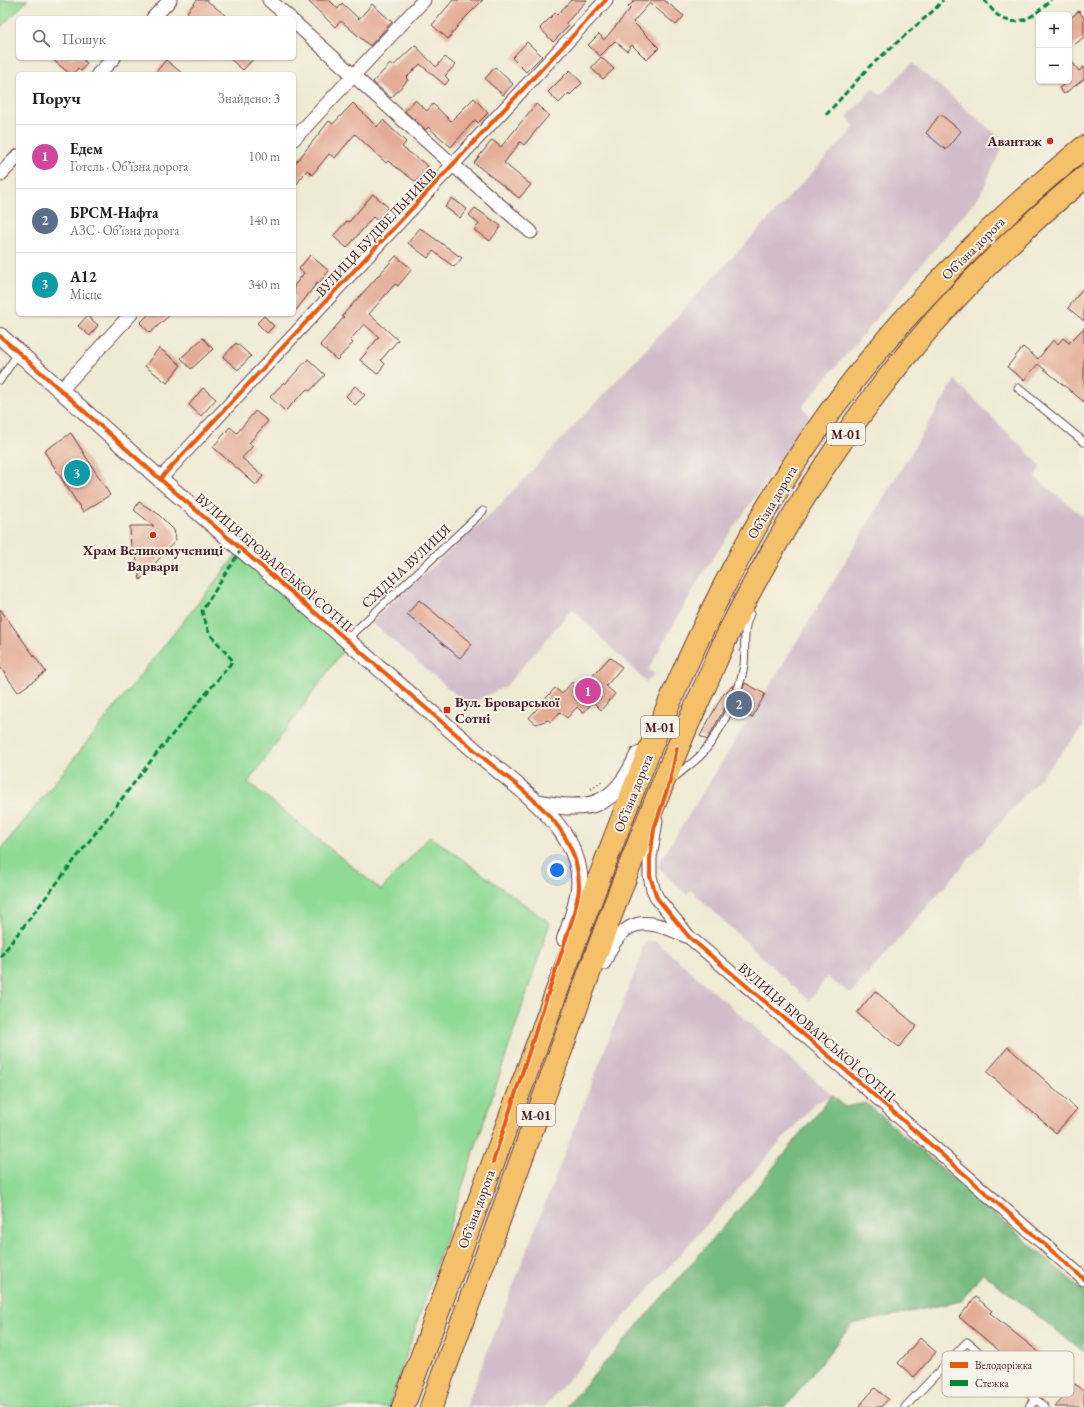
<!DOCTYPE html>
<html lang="uk">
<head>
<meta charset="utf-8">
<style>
	body { margin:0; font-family:"EB Garamond",serif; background:#f2f2f2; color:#202124 }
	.controls { position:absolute; right:12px; top:12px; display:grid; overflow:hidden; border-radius:6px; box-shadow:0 1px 3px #0004 }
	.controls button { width:36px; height:36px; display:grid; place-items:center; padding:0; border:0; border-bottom:1px solid #e0e0e0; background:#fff; color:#202124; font:20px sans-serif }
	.you { position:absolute; left:557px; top:870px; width:14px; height:14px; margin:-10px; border:3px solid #fff; border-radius:50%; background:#1a73e8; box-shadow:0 0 0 6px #1a73e833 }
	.badge { display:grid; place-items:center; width:26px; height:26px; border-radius:50%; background:#d93025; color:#fff; font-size:13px; font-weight:700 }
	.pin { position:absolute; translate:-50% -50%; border:2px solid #fff; box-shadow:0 1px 4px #0006 }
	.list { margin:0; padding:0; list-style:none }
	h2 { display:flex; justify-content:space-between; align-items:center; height:52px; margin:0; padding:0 16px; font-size:17px }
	h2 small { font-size:13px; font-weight:400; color:#757577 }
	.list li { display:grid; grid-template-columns:26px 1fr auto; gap:12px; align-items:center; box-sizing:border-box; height:64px; padding:0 16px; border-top:1px solid #e0e0e0 }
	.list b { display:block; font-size:15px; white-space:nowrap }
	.list p { margin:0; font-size:13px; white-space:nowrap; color:#757577 }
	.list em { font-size:13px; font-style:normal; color:#757577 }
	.icon { flex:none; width:22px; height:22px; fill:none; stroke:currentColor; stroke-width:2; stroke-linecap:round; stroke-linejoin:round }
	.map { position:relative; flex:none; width:1084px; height:1407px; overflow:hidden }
	.search { position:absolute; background:#fff; box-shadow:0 1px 3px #0004; left:16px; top:16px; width:280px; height:44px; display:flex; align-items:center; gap:10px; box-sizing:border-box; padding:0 14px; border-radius:6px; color:#757577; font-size:15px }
	.panel { position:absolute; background:#fff; box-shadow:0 1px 3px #0004; left:16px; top:72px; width:280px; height:244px; border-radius:6px }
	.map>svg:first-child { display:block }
	.industrial { fill:#d1bdc9 }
	.green { fill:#91da96; stroke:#6e7c60 }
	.forest { fill:#74ba7f; stroke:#5f6c55 }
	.building { fill:#e4ab95 }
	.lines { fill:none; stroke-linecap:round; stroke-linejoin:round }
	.service-casing { stroke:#633d44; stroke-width:9 }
	.minor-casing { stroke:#633d44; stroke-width:15 }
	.tertiary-casing { stroke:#633d44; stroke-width:18 }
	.trunk-casing { stroke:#633d44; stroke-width:24 }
	.path { stroke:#633d44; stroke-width:2; stroke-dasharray:1 3; stroke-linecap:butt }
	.service { stroke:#fff; stroke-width:7 }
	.minor { stroke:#fff; stroke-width:13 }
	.tertiary { stroke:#fff; stroke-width:16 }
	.trunk { stroke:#f4c16a; stroke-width:22 }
	.quiet { stroke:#00873e; stroke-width:3; stroke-dasharray:6 3; stroke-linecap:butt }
	.cycleway-casing { stroke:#f7f3e8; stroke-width:6 }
	.cycleway { stroke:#e8590c; stroke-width:4 }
	.poi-dot { fill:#c8321e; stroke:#f7f3e8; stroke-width:1.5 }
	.labels { text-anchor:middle; stroke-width:4; stroke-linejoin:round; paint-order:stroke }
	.shield { fill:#f7f3e8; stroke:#7e5f64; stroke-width:1 }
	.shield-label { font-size:13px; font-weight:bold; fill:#4a1f2b }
	.poi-label { font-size:14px; font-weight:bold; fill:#4a1f2b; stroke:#f7f3e8; text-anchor:end }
	.street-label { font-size:14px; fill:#4a1f2b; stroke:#f7f3e8 }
	.key { fill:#f7f3e8; stroke:#c3b3af; stroke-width:1 }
	.key-label { font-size:11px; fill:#4a1f2b }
</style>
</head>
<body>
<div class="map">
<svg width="1084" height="1407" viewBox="0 0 1084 1407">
	<rect width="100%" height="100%" fill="#f7f3e8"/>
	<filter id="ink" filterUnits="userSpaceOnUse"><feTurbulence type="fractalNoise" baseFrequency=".025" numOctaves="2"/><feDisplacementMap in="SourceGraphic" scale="8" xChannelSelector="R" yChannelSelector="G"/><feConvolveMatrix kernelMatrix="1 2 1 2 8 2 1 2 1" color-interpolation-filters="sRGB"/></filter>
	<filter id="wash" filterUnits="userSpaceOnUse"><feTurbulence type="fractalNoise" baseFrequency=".012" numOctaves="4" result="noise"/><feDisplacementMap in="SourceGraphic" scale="16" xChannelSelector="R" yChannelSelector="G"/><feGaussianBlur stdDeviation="0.9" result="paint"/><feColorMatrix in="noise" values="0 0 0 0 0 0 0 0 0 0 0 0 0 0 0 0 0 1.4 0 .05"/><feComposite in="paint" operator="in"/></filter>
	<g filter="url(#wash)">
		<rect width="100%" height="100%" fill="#efead3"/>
		<!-- industrial -->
		<g class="industrial">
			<polygon points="912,63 1005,142 980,195 803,406 810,417 704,571 648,670 655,674 646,682 572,609 506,686 468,705 371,622 495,510 855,127 847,117 873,88 881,95"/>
			<polygon points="955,380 1041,466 1035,477 1084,517 1084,727 851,994 827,977 809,1001 691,890 687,895 657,866 782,666"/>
			<polygon points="650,941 656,941 832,1095 814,1104 544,1407 466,1407 640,959 642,946 645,942"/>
		</g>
		<!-- green -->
		<g class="green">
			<polygon points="0,0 28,0 0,28"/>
			<polygon points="242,548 345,648 248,782 381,890 430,836 550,923 389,1407 0,1407 0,851"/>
		</g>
		<!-- forest -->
		<polygon class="forest" points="832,1095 845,1107 866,1103 1084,1291 1084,1352 983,1273 961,1301 852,1324 786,1407 566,1407 746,1201"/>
		<g id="blocks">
			<!-- building -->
			<g class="building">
				<polygon points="197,0 206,0 229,18 195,18 187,12"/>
				<polygon points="307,0 329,0 338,9 342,3 359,19 372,4 392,22 370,46 341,21 335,27"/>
				<polygon points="453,0 483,0 460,23 448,39 432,25"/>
				<polygon points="571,0 587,0 566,23 569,26 553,42 540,28 555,13 557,15"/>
				<polygon points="635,0 664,0 684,16 676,25 650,3 633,22 659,48 647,60 632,45 627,51 615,41 600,56 588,45 599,34 604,40 630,9 628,7"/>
				<polygon points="1079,11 1084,18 1084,37 1069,49 1069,19"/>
				<polygon points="527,42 542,56 526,72 512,58"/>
				<polygon points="415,45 436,67 445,57 455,65 445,76 449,80 445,85 420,64 406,78 408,80 391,98 373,82 390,64 393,66"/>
				<polygon points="601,57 614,69 603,79 591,68"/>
				<polygon points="51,58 86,58 84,61 87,63 81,71 78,68 73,74 70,74"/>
				<polygon points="229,58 254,58 243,70"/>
				<polygon points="1069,58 1079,71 1084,67 1084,79 1064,94 1059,88 1069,81"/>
				<polygon points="166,60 183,74 154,74"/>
				<polygon points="495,67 513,84 503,95 485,79"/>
				<polygon points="570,70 582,83 570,95 569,93 559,103 548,92"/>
				<polygon points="474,98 488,113 478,123 475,120 451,147 428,127 426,130 405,111 415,100 427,111 433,104 451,121"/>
				<polygon points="353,103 377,127 383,120 406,142 402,147 428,166 416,182 388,161 386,163 355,134 335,158 329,154 312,175 307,170 294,188 294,165 329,121 333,124"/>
				<polygon points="536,104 549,115 524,145 520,142 504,163 531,185 519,198 474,163 492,140 501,147"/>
				<polygon points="940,114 961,131 946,150 926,133"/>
				<polygon points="373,194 388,207 377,220 373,217 347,248 333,236 347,221 349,222"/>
				<polygon points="452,198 467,209 460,218 445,207"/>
				<polygon points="475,208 501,226 490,241 474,230 479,224 469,215"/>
				<polygon points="420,228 462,258 454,267 433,251 428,258 408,243"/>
				<polygon points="310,255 329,271 318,284 317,283 294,313 294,286 304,273 299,269"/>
				<polygon points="396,256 412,269 398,286 395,284 369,314 398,340 381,360 385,364 377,374 360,360 379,337 364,324 350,340 353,343 337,360 320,345 344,317 342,316"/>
				<polygon points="1084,287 1084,321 1068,308"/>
				<polygon points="149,314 171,314 150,333 140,323"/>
				<polygon points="87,316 98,325 90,336 78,326"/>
				<polygon points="264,316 274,326 267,333 257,323"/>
				<polygon points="1084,328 1084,402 1038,364 1024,380 1007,367 1023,347 1038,359 1053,340 1058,344 1063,338 1069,343"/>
				<polygon points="203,338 213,349 191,369 181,358"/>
				<polygon points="236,343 251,356 238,370 223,357"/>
				<polygon points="159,348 181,365 167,383 145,366"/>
				<polygon points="308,359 325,375 310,391 307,389 285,411 270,397 284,382 285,384"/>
				<polygon points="355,386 365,395 355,405 346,396"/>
				<polygon points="203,388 216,399 201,416 189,405"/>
				<polygon points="255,411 268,421 249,443 253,446 242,458 263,476 256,485 213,447 230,427 237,433"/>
				<polygon points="71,433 110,495 83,512 44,451"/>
				<polygon points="139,502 157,513 174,530 176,540 140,580 135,549 131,549 130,526 154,526 134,510"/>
				<polygon points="419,600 472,644 460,658 407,614"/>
				<polygon points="0,609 46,672 18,692 0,667"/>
				<polygon points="610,657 622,667 606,686 615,694 601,710 593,702 583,713 577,707 567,718 560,712 551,722 548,720 536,724 529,718 555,688 562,694 572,682 578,688 584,682 586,683"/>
				<polygon points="745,683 765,694 752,718 742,712 738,719 732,716"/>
				<polygon points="734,684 724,709 707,740 700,736 722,696"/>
				<polygon points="875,991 917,1026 899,1047 857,1013"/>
				<polygon points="1008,1047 1077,1109 1056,1133 987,1072"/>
				<polygon points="976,1297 992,1311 990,1313 1051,1362 1035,1381 959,1317"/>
				<polygon points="920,1338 936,1352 914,1377 898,1363"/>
				<polygon points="1075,1384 1084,1392 1084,1407 1055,1407"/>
				<polygon points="875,1388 888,1399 881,1407 858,1407"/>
			</g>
		</g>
	</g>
	<g filter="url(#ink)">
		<use href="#blocks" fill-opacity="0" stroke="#633d44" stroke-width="1"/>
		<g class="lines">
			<!-- service casing -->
			<g class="service-casing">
				<g id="service">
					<polyline points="0,380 19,352"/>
					<polyline points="1018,388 1084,442"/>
					<polyline points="348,640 354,632 483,511"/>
					<path d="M673,779c9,-9 22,-17 30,-26 18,-22 37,-60 41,-88 2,-17 -2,-36 6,-51"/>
					<polyline points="905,1407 967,1342 1045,1407"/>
					<polyline points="1029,1407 1036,1400"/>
				</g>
			</g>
			<!-- minor casing -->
			<g class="minor-casing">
				<g id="minor">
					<polyline points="269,0 290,18"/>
					<polyline points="153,18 170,0"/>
					<polyline points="294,22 453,165 531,232"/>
					<polyline points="98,74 114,58"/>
					<polyline points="294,139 424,0"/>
					<polyline points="0,175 18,156"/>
					<polyline points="61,390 131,314"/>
					<polyline points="160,479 606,0"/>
					<polyline points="656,821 650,858 650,876 653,889 657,898 689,937 850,1074 1084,1279"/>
					<path d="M604,963c18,-46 41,-47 82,-27"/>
				</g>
			</g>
			<!-- tertiary casing -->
			<g class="tertiary-casing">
				<g id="tertiary">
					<path d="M0,336l160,143 326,281c37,31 99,73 93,129 -2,17 -8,34 -14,50"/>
					<path d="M536,802c54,11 79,5 102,-47"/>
				</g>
			</g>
			<!-- trunk casing -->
			<g class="trunk-casing">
				<g id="trunk">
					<path d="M403,1407c58,-158 116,-315 175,-473 61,-161 122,-325 216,-470 78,-120 180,-227 290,-317"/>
					<path d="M431,1407c50,-140 101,-280 153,-420 36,-98 73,-195 116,-290 11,-23 20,-48 32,-71 87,-173 201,-326 352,-448"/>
				</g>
			</g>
			<!-- path -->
			<polyline class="path" points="591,789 604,780"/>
			<!-- service -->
			<use href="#service" class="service"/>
			<!-- minor -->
			<use href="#minor" class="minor"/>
			<!-- tertiary -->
			<use href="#tertiary" class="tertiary"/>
			<!-- trunk -->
			<use href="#trunk" class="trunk"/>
			<!-- quiet -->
			<g class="quiet">
				<path d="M984,0c5,5 11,15 18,18 19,11 36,-6 49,-18"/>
				<polyline points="826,115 869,67 934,10 943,0"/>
				<polyline points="0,957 157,753 233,661 209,633 202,611 242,548"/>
			</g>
			<!-- cycleway casing -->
			<g class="cycleway-casing">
				<g id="cycleway">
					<path d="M0,336l160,143 326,281c41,34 93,68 93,127 0,9 -4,19 -5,27l-81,248"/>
					<polyline points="160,479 606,0"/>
					<polyline points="677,748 670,781 654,829 650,858 650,876 657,898 689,937 850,1074 1084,1279"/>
				</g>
			</g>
			<!-- cycleway -->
			<use href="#cycleway" class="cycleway"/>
		</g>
	</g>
	<!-- markers -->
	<g class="poi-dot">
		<circle cx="1050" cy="141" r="4"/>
		<circle cx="153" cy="535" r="4"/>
		<rect x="443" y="706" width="8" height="8" rx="2"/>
	</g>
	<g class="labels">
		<!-- shield labels -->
		<g class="shield">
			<rect x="827" y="423" width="38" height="22" rx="3"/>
			<rect x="641" y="716" width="38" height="22" rx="3"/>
			<rect x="517" y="1104" width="38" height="22" rx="3"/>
		</g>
		<g class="shield-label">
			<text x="846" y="439">М-01</text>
			<text x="660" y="732">М-01</text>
			<text x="536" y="1120">М-01</text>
		</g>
		<!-- poi labels -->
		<g class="poi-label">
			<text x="1042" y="146">Авантаж</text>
			<text x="153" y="555" text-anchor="middle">Храм Великомучениці<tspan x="153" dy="16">Варвари</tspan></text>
			<text x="455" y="707" text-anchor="start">Вул. Броварської<tspan x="455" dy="16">Cотні</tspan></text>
		</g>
		<!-- street labels -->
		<g class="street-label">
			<text transform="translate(376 232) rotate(-47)" y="5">ВУЛИЦЯ БУДІВЕЛЬНИКІВ</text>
			<text transform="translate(973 248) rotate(-45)" y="5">Обʼїзна дорога</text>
			<text transform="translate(772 502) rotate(-59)" y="5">Обʼїзна дорога</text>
			<text transform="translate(274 562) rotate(41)" y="5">ВУЛИЦЯ БРОВАРСЬКОЇ СОТНІ</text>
			<text transform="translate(406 566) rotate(-43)" y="5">СХІДНА ВУЛИЦЯ</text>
			<text transform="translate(633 793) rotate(-68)" y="5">Обʼїзна дорога</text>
			<text transform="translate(817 1032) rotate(41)" y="5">ВУЛИЦЯ БРОВАРСЬКОЇ СОТНІ</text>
			<text transform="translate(476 1209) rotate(-70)" y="5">Обʼїзна дорога</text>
		</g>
	</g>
	<!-- legend -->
	<rect x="942" y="1351" width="132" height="46" rx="6" class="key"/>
	<rect x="950" y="1362" width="18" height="6" fill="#e8590c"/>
	<rect x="950" y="1380" width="18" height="6" fill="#00873e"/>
	<g class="key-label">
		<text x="975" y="1369">Велодоріжка</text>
		<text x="975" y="1387">Стежка</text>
	</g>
</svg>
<div class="controls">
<button>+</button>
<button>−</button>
</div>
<div class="you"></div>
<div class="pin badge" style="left:588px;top:691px;background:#d1479c">1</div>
<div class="pin badge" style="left:739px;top:704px;background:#5c6f8a">2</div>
<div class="pin badge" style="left:77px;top:473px;background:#0f9aa8">3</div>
<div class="search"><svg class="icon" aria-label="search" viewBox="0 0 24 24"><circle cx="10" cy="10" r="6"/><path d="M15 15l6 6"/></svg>Пошук</div>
<section class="panel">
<h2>Поруч<small>Знайдено: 3</small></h2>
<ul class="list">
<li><span class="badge" style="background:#d1479c">1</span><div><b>Едем</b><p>Готель · Обʼїзна дорога</p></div><em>100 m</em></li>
<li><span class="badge" style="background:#5c6f8a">2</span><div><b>БРСМ-Нафта</b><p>АЗС · Обʼїзна дорога</p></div><em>140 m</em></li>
<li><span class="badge" style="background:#0f9aa8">3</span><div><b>А12</b><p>Місце</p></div><em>340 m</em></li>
</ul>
</section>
</div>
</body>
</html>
